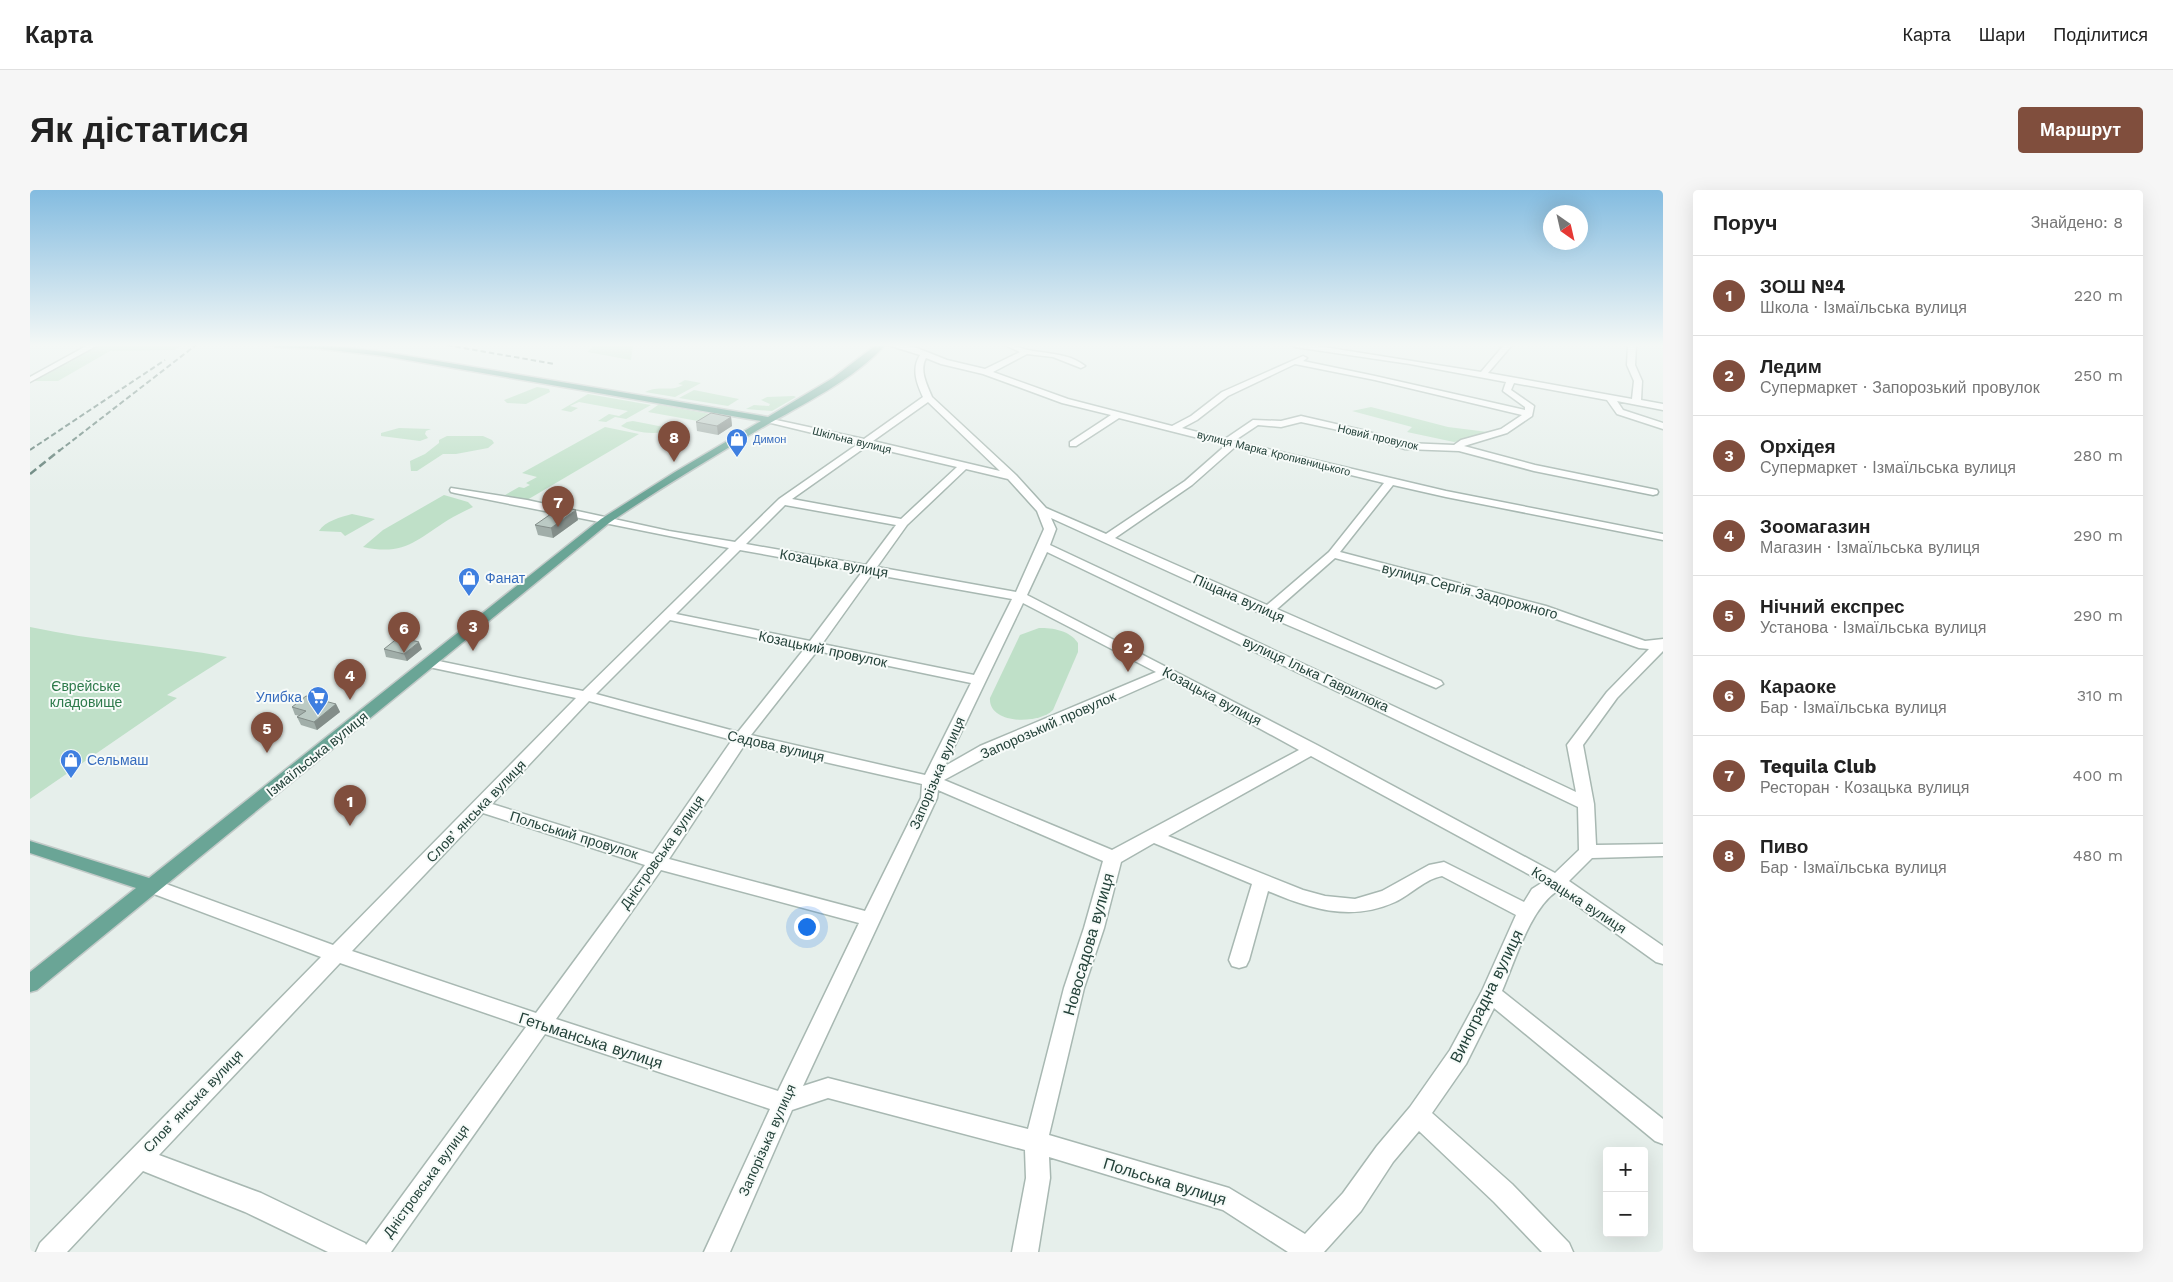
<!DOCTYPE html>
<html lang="uk">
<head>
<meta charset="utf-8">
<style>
	body { margin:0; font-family:"Work Sans",sans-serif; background:#f6f6f6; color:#222 }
	.controls { position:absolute; right:15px; bottom:15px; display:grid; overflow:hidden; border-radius:5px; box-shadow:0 5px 20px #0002 }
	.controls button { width:45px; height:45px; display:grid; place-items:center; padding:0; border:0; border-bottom:1px solid #e0e0e0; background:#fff; color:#222; font:25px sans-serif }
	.compass { position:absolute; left:1513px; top:15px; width:45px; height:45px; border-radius:50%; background:#fff; box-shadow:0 5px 20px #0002; rotate:146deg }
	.you { position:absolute; left:776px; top:736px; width:18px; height:18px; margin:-12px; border:4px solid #fff; border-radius:50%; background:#1a73e8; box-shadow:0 0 0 8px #1a73e833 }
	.badge { display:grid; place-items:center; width:32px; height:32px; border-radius:50%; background:#804e3d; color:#fff; font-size:16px; font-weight:700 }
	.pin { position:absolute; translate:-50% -41px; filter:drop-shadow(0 1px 2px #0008) }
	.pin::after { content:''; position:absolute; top:26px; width:18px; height:15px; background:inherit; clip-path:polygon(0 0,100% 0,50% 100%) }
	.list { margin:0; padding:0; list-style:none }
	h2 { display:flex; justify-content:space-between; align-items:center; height:65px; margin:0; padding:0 20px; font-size:21px }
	h2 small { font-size:16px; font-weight:400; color:#767676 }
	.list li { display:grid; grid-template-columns:32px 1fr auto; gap:15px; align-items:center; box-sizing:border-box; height:80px; padding:0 20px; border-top:1px solid #e0e0e0 }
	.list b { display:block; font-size:19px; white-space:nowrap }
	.list p { margin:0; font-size:16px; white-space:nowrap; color:#767676 }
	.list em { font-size:16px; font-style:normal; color:#767676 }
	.map { position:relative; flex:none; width:1633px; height:1062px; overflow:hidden; border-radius:5px }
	header { display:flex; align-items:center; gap:30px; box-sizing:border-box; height:70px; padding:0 25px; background:#fff; border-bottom:1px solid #e0e0e0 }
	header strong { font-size:24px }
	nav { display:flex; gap:28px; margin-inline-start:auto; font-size:18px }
	.intro { display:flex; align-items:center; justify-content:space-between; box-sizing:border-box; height:120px; padding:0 30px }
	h1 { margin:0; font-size:35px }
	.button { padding:12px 22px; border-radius:5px; background:#804e3d; color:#fff; font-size:18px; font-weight:700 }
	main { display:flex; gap:30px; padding:0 30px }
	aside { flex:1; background:#fff; border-radius:5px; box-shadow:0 5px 20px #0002 }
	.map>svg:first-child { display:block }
	.green { fill:#bfe0c8 }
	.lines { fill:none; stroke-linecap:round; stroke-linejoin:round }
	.minor-casing { stroke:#a8b8b2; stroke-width:3 }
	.major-casing { stroke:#c2cac8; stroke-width:3 }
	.minor { fill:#fff; fill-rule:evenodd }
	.major { fill:#6aa596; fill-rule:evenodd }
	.rail-far1 { stroke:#5f7d75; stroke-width:2; stroke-dasharray:5.5 3; stroke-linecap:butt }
	.rail { stroke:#5f7d75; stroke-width:2.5; stroke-dasharray:8 4; stroke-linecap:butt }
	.wall { fill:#a1aea9 }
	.shaded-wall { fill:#838d89 }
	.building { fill:#bbcac4; stroke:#838d89 }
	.labels { text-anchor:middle; stroke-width:4; stroke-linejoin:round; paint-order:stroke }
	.far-street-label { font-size:11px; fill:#24423a; stroke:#f7fbf9 }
	.far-shop-label { font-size:11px; fill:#366cbe; stroke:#f7fbf9; text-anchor:start }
	.street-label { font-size:14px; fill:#24423a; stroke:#f7fbf9 }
	.shop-label { font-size:14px; fill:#366cbe; stroke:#f7fbf9; text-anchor:start }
	.park-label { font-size:14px; fill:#2d7a4b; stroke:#f7fbf9 }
	.near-street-label { font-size:16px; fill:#24423a; stroke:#f7fbf9 }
</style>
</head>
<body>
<header>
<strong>Карта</strong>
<nav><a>Карта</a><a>Шари</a><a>Поділитися</a></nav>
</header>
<div class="intro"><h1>Як дістатися</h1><a class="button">Маршрут</a></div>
<main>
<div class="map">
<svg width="1633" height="1062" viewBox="0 0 1633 1062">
	<rect width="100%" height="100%" fill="#e6efeb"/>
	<!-- green -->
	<g class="green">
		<polygon points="69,155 154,155 144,160 80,161 28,191 2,191"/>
		<polygon points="565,155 603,155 601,170 557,162"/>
		<path d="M655,190l16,3 -26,14 -30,-5c15,-8 23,1 38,-7l-5,-1z"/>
		<polygon points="507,197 519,199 520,202 496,214 477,213 474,210"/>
		<polygon points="664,200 709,209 698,216 649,208"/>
		<polygon points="558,204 621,215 596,229 585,227 576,232 568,231 579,224 589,226 598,221 549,212 540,216 548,218 541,222 531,220"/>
		<polygon points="737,207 764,206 766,207 742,221 716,219 724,215 739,216 740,214 731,210"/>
		<polygon points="628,215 631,215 680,224 668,231 618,222"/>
		<polygon points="1341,217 1418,237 1466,243 1424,252 1377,242 1382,237 1322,221"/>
		<path d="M603,231l36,7 -1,2c-12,6 -34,2 -47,-4l6,-4z"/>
		<polygon points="575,237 609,244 497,310 475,305 489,297 494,298 500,295 496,293 507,287 492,283"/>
		<polygon points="369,238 401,239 396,241 395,244 398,248 390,251 351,246 351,243"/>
		<polygon points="417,246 453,246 462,250 464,253 458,258 426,264 413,264 387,281 381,281 380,271 395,264 409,253 409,250"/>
		<path d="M414,305l24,7 5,5c-8,4 -17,8 -25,13 -32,20 -43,36 -85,27l20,-17z"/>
		<path d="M322,324l23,5 -30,17 -4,-4 -22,-1c6,-10 22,-14 33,-17z"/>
		<path d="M0,437c65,14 131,18 197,30l-60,38 10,3 -147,101z"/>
		<path d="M1009,438c14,0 30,2 39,15v9l-25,58c-15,15 -65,14 -63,-12l30,-63z"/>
	</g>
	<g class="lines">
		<!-- minor casing -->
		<g class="minor-casing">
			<g id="minor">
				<polygon points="58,155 68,155 0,192 0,187"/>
				<path d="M858,155h14l15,3 30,12 38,9 35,-17 -15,-7c9,0 15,3 23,5 19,4 41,3 57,16l-4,2 -28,-11 -26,-3 -34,18 75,27 104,27 19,-10 31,-24 81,-36 4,2 -4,3 72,15 150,34v-3l-22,-16 3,-9 -96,-18 -115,-17 -4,-2h20l170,27 23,-27h8l-24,28 144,26 2,-18 -7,-16 1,-20h8l-1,20 7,16 -1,19 22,4v6l-46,-9 6,9 40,13v6l-46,-15 -10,-14 -93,-17 -3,7 23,16 -2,10 -25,17 -43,13 71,19 122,25 1,2 -1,2 -4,1 -119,-24 -75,-20 -54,-2 -48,-15 -56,-12 -20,5 -23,-2 -24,16 212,50 217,43v6l-217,-43 -53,-12 -53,67 206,54 99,35 18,-2v12l-46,47 -34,47 11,59 2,41 67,-1v12l-71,2 -23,23 94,65v18l-7,-2 -99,-71c-27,18 -42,70 -55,100l161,128v25l-8,-3 -161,-133 -28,56 -34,49 80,71 57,59 4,9h-31l-48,-50 -75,-71 -26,31 -32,49 -37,41h-36l-65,-42 -174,-53 1,21 -12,74h-26l14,-74 -1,-28 -197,-52 -36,12 -62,142h-26l66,-143 -225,-75 -154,218h-63l-83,-40 -102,-41 -76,81h-31l4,-9 281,-286 -175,-66 -3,-5 3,-5 6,-2 6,2 175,64 243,-247 -152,-32 -2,-3 2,-3 5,-1 154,32 146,-143 -274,-55 -4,-1 -1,-2 1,-2 76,12 142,31 66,11 44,-43 79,-55 -91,-22v-4l97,21 59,-42c-6,-13 -12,-28 -3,-42zM896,168l15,6 42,10 79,29 49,12 -41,27v4h6l43,-28 107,27 -41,36 -79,53 -60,-26 -30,-33 -84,-78c-5,-12 -13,-27 -6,-39zM1265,174l80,16 147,35 -21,14 -40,11 -7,5 -48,-2 -44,-13 -61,-14 -20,5 -28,-1 -28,19 -43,-11 15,-8 31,-24zM898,212l72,69 -127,-30zM837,256l90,21 -56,52 -109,-20zM1205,257l149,36 -55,69 -62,53 -152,-67 77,-53zM936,279l42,10 29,32 7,18 -28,63 -139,-25 30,-42zM755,315l111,20 -30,40 -120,-21zM1021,328l211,96 174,74 7,-4 -2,-3 -164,-72 58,-51 201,54 103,36 10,1 -42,43 -40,53 9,47 -526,-247 6,-16zM710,360l122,22 -52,69 -134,-27zM1017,362l531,255 1,43 -24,23 -238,-128 -290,-150zM842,384l140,25 -38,76 -152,-31zM993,413l133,69 -176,74 -35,20zM640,430l135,28 -67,84 -142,-38zM787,461l154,32 -46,92 -174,-40zM1136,487l133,73 -187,100 -168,-70 48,-26zM559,511l143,39 -79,114 -161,-50zM715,554l177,40 -1,14 -56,113 -196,-52zM1281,566l232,126 -11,7 -8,13 -80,-40 -15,3 -47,26 -27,8 -30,-3 -22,-6 -135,-54zM908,600l165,71 -19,67 -20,60 -36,141 -200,-51 -25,8 134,-288zM453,623l162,52 -109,148 -184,-62zM1124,653l98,41 -23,76 3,6 7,2 7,-2 3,-6 19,-69c42,18 83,31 127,11 15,-7 30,-23 47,-26l74,39 -34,76 -32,59 -40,57 -33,39 -34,47 -38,41 -76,-46 -180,-53 35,-147 20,-60 17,-66zM631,680l198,53 -81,168 -222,-72zM310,773l186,64 -160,218 -1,-2 -104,-50 -102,-38z"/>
			</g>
		</g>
		<!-- major casing -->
		<g class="major-casing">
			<path id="major" d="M242,155h53l59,7 384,65 65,-39 43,-33h9c-32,36 -86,61 -127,85 -50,30 -101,60 -149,93l-572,467 -7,2v-20l106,-84 -106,-35v-12l119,37 452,-359 74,-47 86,-51 -377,-65 -62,-7 -46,-2z"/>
		</g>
		<!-- minor -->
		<use href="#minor" class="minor"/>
		<!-- major -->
		<use href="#major" class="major"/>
		<!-- rail-far1 -->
		<g class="rail-far1">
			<polyline points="417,155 524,174"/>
			<polyline points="0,260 135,170"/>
			<polyline points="29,261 166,155"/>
		</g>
		<!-- rail -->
		<polyline class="rail" points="0,284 30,260"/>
	</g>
	<!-- wall -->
	<g class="wall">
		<polygon points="701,227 702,236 688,245 667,241 666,232"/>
		<polygon points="548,330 523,348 508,345 505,335"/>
		<polygon points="354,459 392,459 377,471 356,467"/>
		<polygon points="306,514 310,522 287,540 271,535 267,527 270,526 265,525 262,517"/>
	</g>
	<!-- shaded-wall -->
	<g class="shaded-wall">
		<polygon points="701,227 702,236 688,245 687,236"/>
		<polygon points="546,320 548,330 523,348 521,338"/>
		<polygon points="389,452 392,459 377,471 374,464"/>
		<polygon points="306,514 310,522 287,540 284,532"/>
	</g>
	<!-- building -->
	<g class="building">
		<polygon points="681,223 701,227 687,236 666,232"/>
		<polygon points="531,317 546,320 521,338 505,335"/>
		<polygon points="369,447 389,452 374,464 354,459"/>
		<polygon points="276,506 306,514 284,532 267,527 276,521 262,517"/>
	</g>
	<!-- sky -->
	<linearGradient id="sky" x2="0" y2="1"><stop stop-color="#84bce0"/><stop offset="0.51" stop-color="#f4f8f6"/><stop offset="1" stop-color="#f4f8f6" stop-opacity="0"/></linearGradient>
	<rect width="1633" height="304" fill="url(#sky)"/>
	<!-- icons -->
	<defs>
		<g id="shop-pin" transform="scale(1.125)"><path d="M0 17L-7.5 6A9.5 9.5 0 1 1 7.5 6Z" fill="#3f7fe0" stroke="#f7fbf9"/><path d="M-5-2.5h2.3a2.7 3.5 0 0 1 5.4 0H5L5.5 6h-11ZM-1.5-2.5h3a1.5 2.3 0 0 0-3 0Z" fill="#fff"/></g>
		<g id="supermarket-pin" transform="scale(1.125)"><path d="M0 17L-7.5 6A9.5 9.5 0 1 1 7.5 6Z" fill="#3f7fe0" stroke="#f7fbf9"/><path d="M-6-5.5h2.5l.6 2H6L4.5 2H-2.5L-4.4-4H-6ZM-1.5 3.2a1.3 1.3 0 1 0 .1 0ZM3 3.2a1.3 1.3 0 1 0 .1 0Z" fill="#fff"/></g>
	</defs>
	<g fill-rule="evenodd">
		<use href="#shop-pin" x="707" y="249"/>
		<use href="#shop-pin" x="439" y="388"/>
		<use href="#supermarket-pin" x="288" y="507"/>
		<use href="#shop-pin" x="41" y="570"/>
	</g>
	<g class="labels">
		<!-- far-street labels -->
		<g class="far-street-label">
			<text transform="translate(1348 247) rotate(13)" y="4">Новий провулок</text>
			<text transform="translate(822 250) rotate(14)" y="4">Шкільна вулиця</text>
			<text transform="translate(1244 263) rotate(14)" y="4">вулиця Марка Кропивницького</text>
		</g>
		<!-- far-shop labels -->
		<g class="far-shop-label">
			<text x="723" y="253">Димон</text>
		</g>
		<!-- street labels -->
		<g class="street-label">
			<text transform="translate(804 373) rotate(10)" y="5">Козацька вулиця</text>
			<text transform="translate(1440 401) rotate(15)" y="5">вулиця Сергія Задорожного</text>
			<text transform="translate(1209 408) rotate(24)" y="5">Піщана вулиця</text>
			<text transform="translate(793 459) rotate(12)" y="5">Козацький провулок</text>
			<text transform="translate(1286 484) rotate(25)" y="5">вулиця Ілька Гаврилюка</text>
			<text transform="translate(1182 506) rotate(28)" y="5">Козацька вулиця</text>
			<text transform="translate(1018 535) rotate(-24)" y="5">Запорозький провулок</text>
			<text transform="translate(746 556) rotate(13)" y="5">Садова вулиця</text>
			<text transform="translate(287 564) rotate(-39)" y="5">Ізмаїльська вулиця</text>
			<text transform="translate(907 583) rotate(-67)" y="5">Запорізька вулиця</text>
			<text transform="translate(446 621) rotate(-46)" y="5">Словʼянська вулиця</text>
			<text transform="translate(544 645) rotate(17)" y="5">Польський провулок</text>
			<text transform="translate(632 662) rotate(-55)" y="5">Дністровська вулиця</text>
			<text transform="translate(1549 710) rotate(33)" y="5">Козацька вулиця</text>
			<text transform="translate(163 911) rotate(-46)" y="5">Словʼянська вулиця</text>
			<text transform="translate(737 950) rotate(-66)" y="5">Запорізька вулиця</text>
			<text transform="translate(396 991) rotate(-54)" y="5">Дністровська вулиця</text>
		</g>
		<!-- shop labels -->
		<g class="shop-label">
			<text x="455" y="393">Фанат</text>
			<text x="272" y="512" text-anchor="end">Улибка</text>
			<text x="57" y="575">Сельмаш</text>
		</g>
		<!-- park labels -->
		<g class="park-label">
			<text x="56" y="501">Єврейське<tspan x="56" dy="16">кладовище</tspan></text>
		</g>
		<!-- near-street labels -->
		<g class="near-street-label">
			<text transform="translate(1058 754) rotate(-74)" y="6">Новосадова вулиця</text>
			<text transform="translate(1456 806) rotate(-64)" y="6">Виноградна вулиця</text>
			<text transform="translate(561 850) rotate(18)" y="6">Гетьманська вулиця</text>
			<text transform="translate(1135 991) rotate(17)" y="6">Польська вулиця</text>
		</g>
	</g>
</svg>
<div class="controls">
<button>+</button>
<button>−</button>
</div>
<svg class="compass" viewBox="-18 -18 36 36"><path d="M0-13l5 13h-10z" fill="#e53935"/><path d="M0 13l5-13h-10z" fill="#767676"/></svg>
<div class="you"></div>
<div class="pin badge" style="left:320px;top:636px">1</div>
<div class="pin badge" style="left:1098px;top:482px">2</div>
<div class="pin badge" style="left:443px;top:461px">3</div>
<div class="pin badge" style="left:320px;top:510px">4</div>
<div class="pin badge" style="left:237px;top:563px">5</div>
<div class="pin badge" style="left:374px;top:463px">6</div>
<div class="pin badge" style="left:528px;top:337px">7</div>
<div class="pin badge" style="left:644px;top:272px">8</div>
</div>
<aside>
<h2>Поруч<small>Знайдено: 8</small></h2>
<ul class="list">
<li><span class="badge">1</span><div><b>ЗОШ №4</b><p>Школа · Ізмаїльська вулиця</p></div><em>220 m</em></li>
<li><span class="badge">2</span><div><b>Ледим</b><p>Супермаркет · Запорозький провулок</p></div><em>250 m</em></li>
<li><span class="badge">3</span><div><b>Орхідея</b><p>Супермаркет · Ізмаїльська вулиця</p></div><em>280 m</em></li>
<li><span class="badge">4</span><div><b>Зоомагазин</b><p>Магазин · Ізмаїльська вулиця</p></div><em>290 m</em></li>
<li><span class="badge">5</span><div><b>Нічний експрес</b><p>Установа · Ізмаїльська вулиця</p></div><em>290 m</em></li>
<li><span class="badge">6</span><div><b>Караоке</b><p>Бар · Ізмаїльська вулиця</p></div><em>310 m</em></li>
<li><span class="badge">7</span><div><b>Tequila Club</b><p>Ресторан · Козацька вулиця</p></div><em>400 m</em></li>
<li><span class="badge">8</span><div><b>Пиво</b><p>Бар · Ізмаїльська вулиця</p></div><em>480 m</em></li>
</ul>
</aside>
</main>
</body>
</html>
